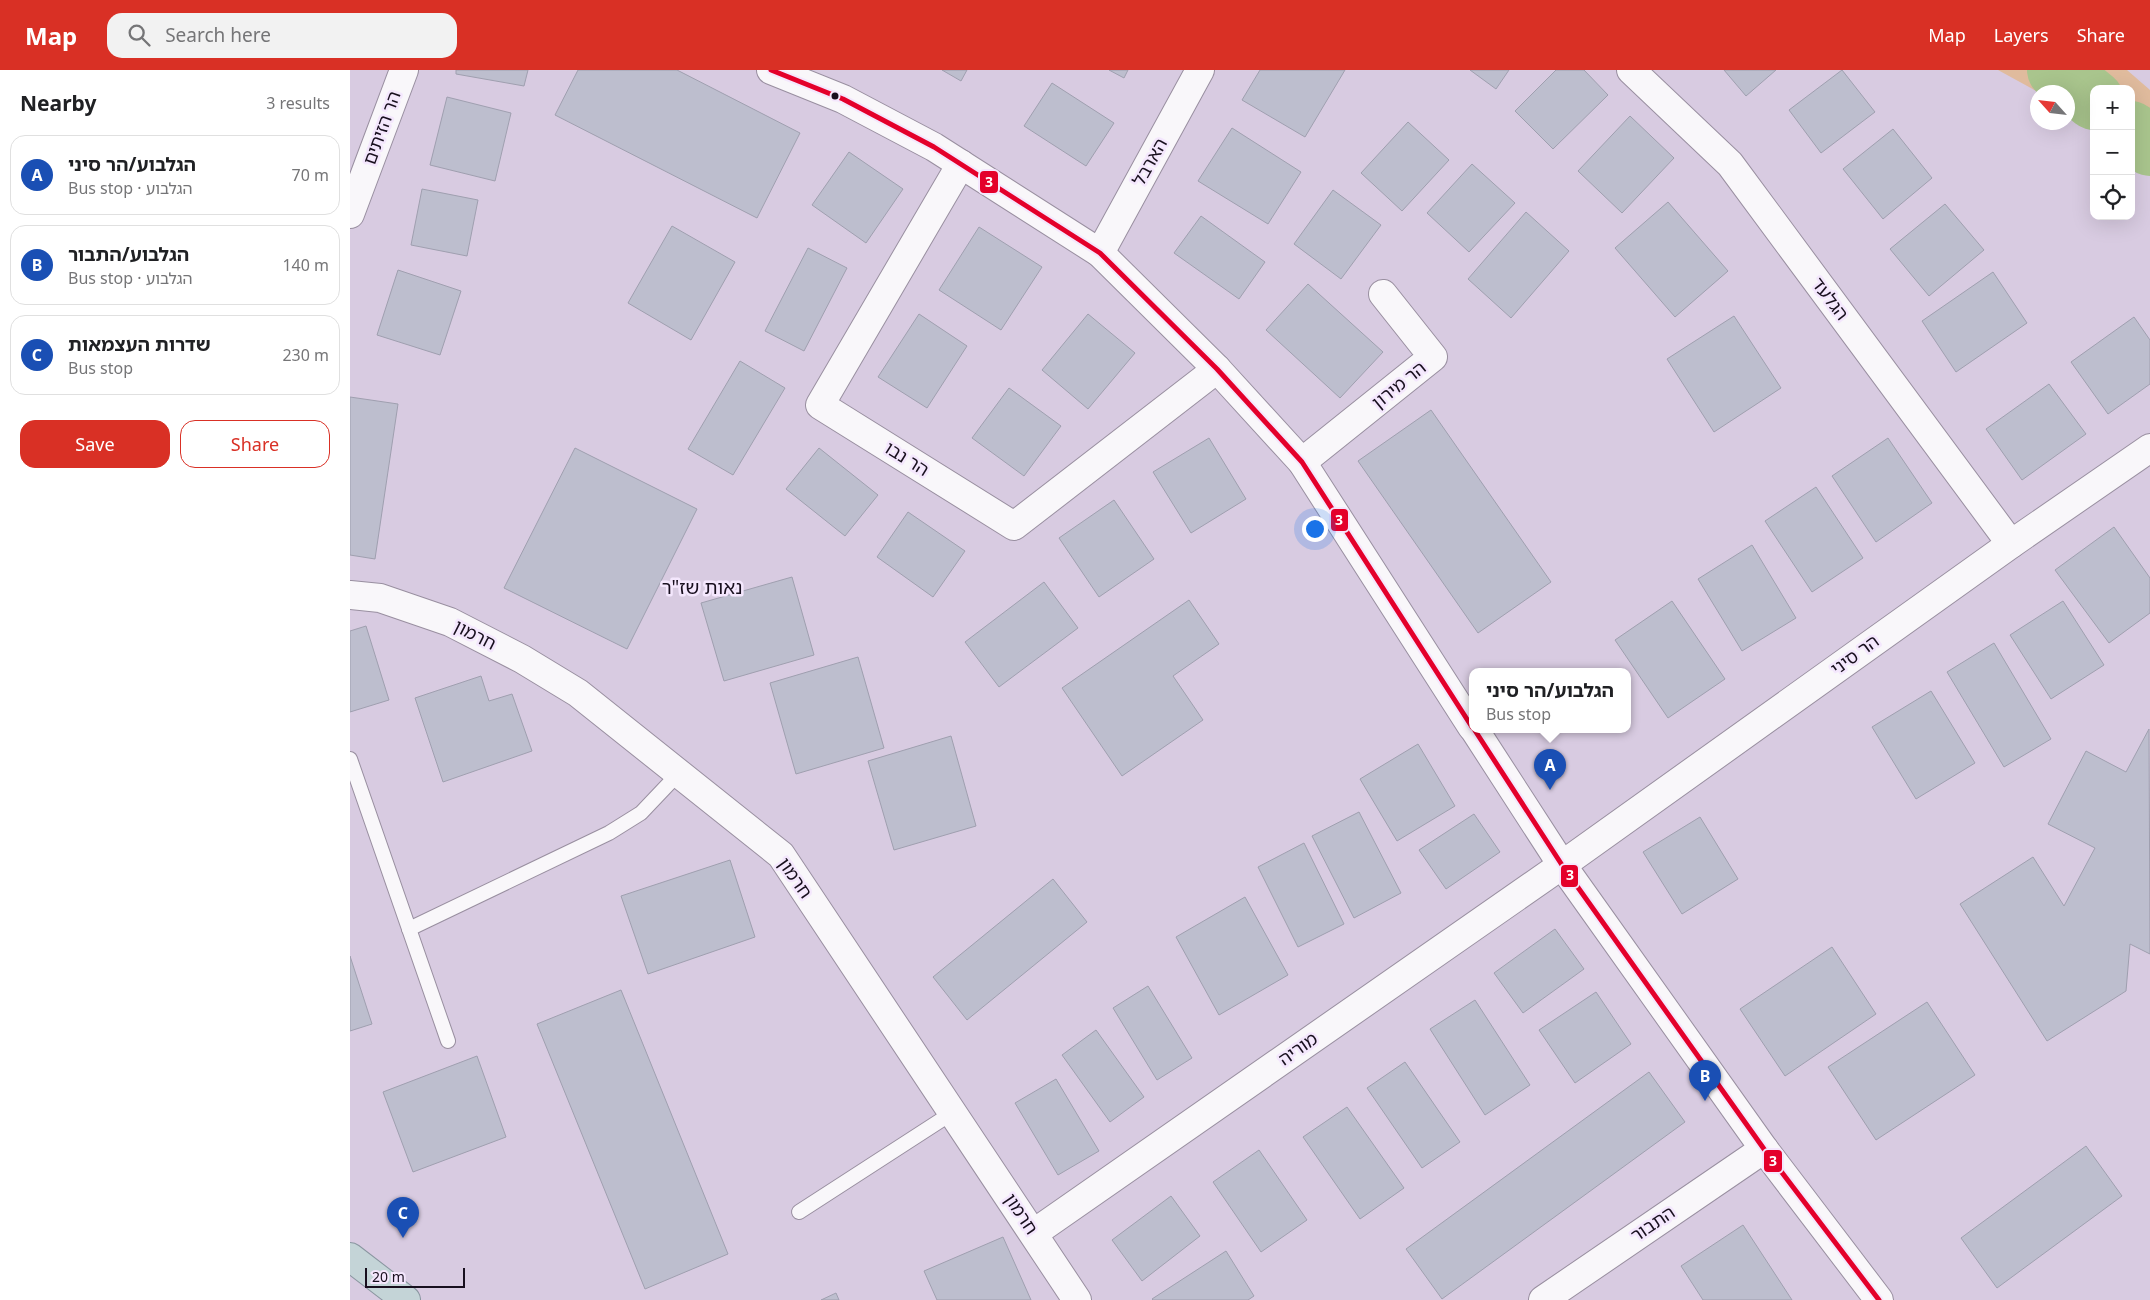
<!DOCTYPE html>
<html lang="en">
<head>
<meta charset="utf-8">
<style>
	body { margin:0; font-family:"Noto Sans","Noto Sans Hebrew",sans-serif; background:#f2f2f2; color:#202124 }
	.controls { position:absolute; right:15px; top:15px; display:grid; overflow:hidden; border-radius:10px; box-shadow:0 5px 20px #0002 }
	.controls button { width:45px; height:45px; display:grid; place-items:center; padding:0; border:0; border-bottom:1px solid #e0e0e0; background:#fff; color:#202124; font:25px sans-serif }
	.compass { position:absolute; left:1680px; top:15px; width:45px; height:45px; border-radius:50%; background:#fff; box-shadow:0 5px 20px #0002; rotate:297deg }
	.scale { position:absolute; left:15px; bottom:12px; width:100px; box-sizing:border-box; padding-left:5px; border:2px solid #180f1e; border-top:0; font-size:14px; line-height:18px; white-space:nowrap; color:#180f1e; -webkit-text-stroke:4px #f4e7fd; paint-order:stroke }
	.you { position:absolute; left:964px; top:458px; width:18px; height:18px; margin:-12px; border:4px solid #fff; border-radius:50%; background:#1a73e8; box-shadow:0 0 0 8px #1a73e833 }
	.badge { display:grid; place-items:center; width:32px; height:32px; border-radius:50%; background:#d93025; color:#fff; font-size:16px; font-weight:700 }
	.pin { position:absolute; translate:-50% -41px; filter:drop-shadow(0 1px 2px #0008) }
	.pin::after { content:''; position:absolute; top:26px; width:18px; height:15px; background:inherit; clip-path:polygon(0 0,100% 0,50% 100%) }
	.popup { position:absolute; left:1119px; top:598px; width:162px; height:65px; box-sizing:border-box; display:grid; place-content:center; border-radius:10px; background:#fff; filter:drop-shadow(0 1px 4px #0005); font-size:16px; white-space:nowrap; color:#757577 }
	.popup b { font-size:19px; color:#202124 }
	.popup::after { content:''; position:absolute; left:50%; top:100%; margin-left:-10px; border:10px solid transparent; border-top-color:#fff }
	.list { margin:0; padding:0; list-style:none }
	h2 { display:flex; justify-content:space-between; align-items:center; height:65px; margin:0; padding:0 20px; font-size:21px }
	h2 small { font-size:16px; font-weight:400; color:#757577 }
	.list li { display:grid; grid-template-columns:32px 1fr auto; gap:15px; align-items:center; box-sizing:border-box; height:80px; margin:0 10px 10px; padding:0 10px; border:1px solid #e0e0e0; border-radius:15px }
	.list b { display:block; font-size:19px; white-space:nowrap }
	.list p { margin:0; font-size:16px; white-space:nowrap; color:#757577 }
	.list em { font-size:16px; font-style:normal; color:#757577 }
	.actions { display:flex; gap:10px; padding:15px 20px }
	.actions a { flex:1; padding:11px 0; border:1px solid #d93025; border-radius:15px; text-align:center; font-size:18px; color:#d93025 }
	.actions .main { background:#d93025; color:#fff }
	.icon { flex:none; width:28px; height:28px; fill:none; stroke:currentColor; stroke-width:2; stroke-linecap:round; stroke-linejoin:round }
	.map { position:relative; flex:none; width:1800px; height:1230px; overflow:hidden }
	header { display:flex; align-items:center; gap:30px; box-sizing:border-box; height:70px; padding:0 25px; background:#d93025; color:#fff }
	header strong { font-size:24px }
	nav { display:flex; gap:28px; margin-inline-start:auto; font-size:18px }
	.search { width:350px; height:45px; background:#f2f2f2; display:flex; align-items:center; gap:12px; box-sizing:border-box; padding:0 18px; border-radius:15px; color:#757577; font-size:19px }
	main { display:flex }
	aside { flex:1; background:#fff }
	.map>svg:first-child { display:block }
	.green { fill:#e0bb9d }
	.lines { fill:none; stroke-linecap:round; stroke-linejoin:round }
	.river { stroke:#a9c58d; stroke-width:60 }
	.building { fill:#bdbece; stroke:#9f9faf }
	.lane-casing { stroke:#998fa0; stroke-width:16 }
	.street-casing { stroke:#998fa0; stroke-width:30 }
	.highway-casing { stroke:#8a96a0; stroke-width:30 }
	.lane { stroke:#f9f7fa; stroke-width:14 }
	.street { stroke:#f9f7fa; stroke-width:28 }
	.highway { stroke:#c4d4d7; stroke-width:28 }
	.bus-1-casing { stroke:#f4e7fd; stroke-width:9 }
	.bus-1 { stroke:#e4002b; stroke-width:5 }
	.bus-dot { fill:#180f1e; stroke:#f4e7fd; stroke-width:2 }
	.labels { text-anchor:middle; stroke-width:5; stroke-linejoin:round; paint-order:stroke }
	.street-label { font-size:18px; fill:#180f1e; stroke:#f4e7fd }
	.neighbourhood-label { font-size:19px; fill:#180f1e; stroke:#f4e7fd }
	.line-badge { stroke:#f4e7fd; stroke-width:2 }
	.badge-label { font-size:14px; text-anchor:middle; font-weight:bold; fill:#fff }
</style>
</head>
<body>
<header>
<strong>Map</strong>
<div class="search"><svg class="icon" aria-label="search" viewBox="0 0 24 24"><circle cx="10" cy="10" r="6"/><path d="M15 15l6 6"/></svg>Search here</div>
<nav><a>Map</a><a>Layers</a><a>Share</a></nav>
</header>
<main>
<aside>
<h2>Nearby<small>3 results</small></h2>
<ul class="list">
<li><span class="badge" style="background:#1a4fb4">A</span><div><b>הגלבוע/הר סיני</b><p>Bus stop · הגלבוע</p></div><em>70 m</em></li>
<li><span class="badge" style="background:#1a4fb4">B</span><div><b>הגלבוע/התבור</b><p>Bus stop · הגלבוע</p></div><em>140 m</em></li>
<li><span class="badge" style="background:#1a4fb4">C</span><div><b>שדרות העצמאות</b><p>Bus stop</p></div><em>230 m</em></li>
</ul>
<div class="actions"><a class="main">Save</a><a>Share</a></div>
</aside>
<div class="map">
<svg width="1800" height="1230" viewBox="0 0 1800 1230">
	<rect width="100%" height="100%" fill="#d8cbe1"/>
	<!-- green -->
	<polygon class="green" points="1648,0 1777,0 1800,20 1800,86 1781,75 1781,19 1744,19 1744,54 1718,39 1718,22 1688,22"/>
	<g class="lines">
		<!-- river -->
		<g class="river">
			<polyline points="1707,0 1744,30"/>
			<polyline points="1781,61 1800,76"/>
		</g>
	</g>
	<!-- building -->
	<g class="building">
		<polygon points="106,0 178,0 174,16 106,4"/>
		<polygon points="228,0 327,0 450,63 407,148 205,45"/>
		<polygon points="592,0 617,0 611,11"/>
		<polygon points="759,0 778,0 774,8"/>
		<polygon points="910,0 995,0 955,67 892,30"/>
		<polygon points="1120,0 1159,0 1146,19"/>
		<polygon points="1206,0 1234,0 1258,25 1203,79 1165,41"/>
		<polygon points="1374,0 1426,0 1396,26"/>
		<polygon points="1492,0 1525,42 1471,83 1439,40"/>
		<polygon points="702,13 764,53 736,96 674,56"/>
		<polygon points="97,27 161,43 145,111 80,95"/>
		<polygon points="1280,46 1324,88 1272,143 1228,101"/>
		<polygon points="1058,52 1099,90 1052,141 1011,103"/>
		<polygon points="882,58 951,102 918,154 848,111"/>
		<polygon points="1543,59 1582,108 1533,149 1493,99"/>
		<polygon points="499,82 553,119 516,173 462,135"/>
		<polygon points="1122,94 1165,133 1119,182 1077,143"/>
		<polygon points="72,119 128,130 117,186 61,175"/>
		<polygon points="983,120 1031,155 991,209 944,174"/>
		<polygon points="1318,132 1378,201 1325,247 1265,178"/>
		<polygon points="1595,134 1634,180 1579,226 1540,179"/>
		<polygon points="1176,142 1219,181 1161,248 1118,209"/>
		<polygon points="851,146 915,192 889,229 824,183"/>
		<polygon points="322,156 385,192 341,270 278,233"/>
		<polygon points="629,157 692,197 651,260 589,220"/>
		<polygon points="458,178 497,198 454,281 415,261"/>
		<polygon points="48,200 111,221 90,285 27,265"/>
		<polygon points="1643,202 1677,253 1606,302 1572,251"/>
		<polygon points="958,214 1033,282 990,328 916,260"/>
		<polygon points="569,244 617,276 577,338 528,307"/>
		<polygon points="738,244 785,283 738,339 692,300"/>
		<polygon points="1384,246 1431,318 1364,362 1317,289"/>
		<polygon points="1784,247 1800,270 1800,314 1758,344 1721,292"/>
		<polygon points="390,291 435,318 383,405 338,379"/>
		<polygon points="1699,314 1736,364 1672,410 1636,359"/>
		<polygon points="659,318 711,356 674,406 622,368"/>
		<polygon points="0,327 48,334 25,489 0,485"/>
		<polygon points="1081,340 1201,512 1128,563 1008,391"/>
		<polygon points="859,368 896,429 841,463 803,402"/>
		<polygon points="1538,368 1582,433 1526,472 1482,406"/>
		<polygon points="225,378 347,439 277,579 154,518"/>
		<polygon points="469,378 528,425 495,466 436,419"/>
		<polygon points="1466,417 1513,488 1462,522 1415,451"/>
		<polygon points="764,430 804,489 749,527 709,468"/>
		<polygon points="558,442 615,481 583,527 527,487"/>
		<polygon points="1764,457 1800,508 1800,543 1759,573 1705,500"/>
		<polygon points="1402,475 1446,548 1392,581 1348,509"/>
		<polygon points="442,507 464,585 374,611 351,533"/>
		<polygon points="694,512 728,558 649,617 615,572"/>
		<polygon points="839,530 869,574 823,606 853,650 772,706 712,618"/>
		<polygon points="1322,531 1375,609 1318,648 1265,570"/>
		<polygon points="1713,531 1754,595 1701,629 1660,565"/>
		<polygon points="16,556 39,630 0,642 0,561"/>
		<polygon points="1644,573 1701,669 1654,697 1597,602"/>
		<polygon points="508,587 534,678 446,704 420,613"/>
		<polygon points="131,606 139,631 162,624 182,681 93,712 65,628"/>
		<polygon points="1581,621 1625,693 1566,729 1522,657"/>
		<polygon points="1799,659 1800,884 1780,874 1776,921 1697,971 1610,834 1683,787 1714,836 1745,778 1698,754 1736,681 1776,702"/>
		<polygon points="601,666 626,756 544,780 518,691"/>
		<polygon points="1068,674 1105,736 1047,771 1010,709"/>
		<polygon points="1009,742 1051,823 1004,848 962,766"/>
		<polygon points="1124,744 1150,782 1096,819 1069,780"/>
		<polygon points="1350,747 1388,809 1332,844 1293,782"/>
		<polygon points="954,773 994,854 948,877 908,797"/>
		<polygon points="380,790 405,867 298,904 271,826"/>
		<polygon points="703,809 737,852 617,950 583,907"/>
		<polygon points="895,827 938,905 869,945 826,867"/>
		<polygon points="1205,859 1234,899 1173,943 1144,903"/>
		<polygon points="1482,877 1526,944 1435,1006 1390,939"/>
		<polygon points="0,886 22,954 0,961"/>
		<polygon points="798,916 842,988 807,1010 763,938"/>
		<polygon points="271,920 378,1184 295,1219 187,954"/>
		<polygon points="1246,922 1281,974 1225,1013 1189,960"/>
		<polygon points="1125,930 1180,1015 1135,1045 1080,959"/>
		<polygon points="1577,932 1625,1005 1526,1070 1478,997"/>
		<polygon points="746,960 794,1027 760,1052 712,985"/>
		<polygon points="127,986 156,1067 63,1102 33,1022"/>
		<polygon points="1055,992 1110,1072 1072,1098 1017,1018"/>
		<polygon points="1299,1002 1335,1052 1092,1229 1056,1179"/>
		<polygon points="706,1009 749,1081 708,1105 665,1033"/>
		<polygon points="997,1037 1054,1118 1010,1149 953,1067"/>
		<polygon points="1736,1076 1772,1126 1647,1218 1611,1168"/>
		<polygon points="909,1080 957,1150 911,1182 863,1112"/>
		<polygon points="821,1126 850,1166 792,1211 762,1170"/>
		<polygon points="1393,1155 1442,1230 1353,1230 1331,1196"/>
		<polygon points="653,1167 681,1230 587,1230 574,1201"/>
		<polygon points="876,1181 904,1226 898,1230 803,1230 802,1229"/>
		<polygon points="486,1223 489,1230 471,1230"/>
	</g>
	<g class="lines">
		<!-- lane casing -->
		<g class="lane-casing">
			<g id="lane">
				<polyline points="0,689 98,971"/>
				<polyline points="59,859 259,763 291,743 328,704"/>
				<polyline points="449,1142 602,1043"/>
			</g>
		</g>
		<!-- street casing -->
		<g class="street-casing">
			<g id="street">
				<polyline points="421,0 493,29 584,77 750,183 867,299 952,392 1122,657"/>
				<polyline points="1281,0 1380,94 1661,474"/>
				<polyline points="611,94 470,335 664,456 867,299"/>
				<polyline points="0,144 54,0"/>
				<polyline points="750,183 850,0"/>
				<polyline points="952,392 1083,287 1033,224"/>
				<polyline points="0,525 30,528 100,552 172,589 228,623 431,785 727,1230"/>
				<polyline points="1124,659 1212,795 1414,1079 1529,1230"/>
				<polyline points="684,1163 1212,795 1661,474 1800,378"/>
				<polyline points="1193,1230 1414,1079"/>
			</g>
		</g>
		<!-- highway casing -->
		<g class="highway-casing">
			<polyline id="highway" points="0,1187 56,1230"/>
		</g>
		<!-- lane -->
		<use href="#lane" class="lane"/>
		<!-- street -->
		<use href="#street" class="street"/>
		<!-- highway -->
		<use href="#highway" class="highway"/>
		<!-- bus-1 casing -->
		<g class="bus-1-casing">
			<g id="bus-1">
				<polyline points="421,0 493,29 584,77 750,183 867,299 952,392 1122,657"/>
				<polyline points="1124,659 1212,795 1414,1079 1529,1230"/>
			</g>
		</g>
		<!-- bus-1 -->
		<use href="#bus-1" class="bus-1"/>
	</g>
	<!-- markers -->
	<circle class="bus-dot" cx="485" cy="26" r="4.5"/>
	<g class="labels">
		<!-- street labels -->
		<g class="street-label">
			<text transform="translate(32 58) rotate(-70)" y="6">הר הזיתים</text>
			<text transform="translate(800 92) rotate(-61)" y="6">הארבל</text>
			<text transform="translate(1480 229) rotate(53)" y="6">הגלעד</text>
			<text transform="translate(1049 315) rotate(-39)" y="6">הר מירון</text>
			<text transform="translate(557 389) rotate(32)" y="6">הר נבו</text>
			<text transform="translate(125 565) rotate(27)" y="6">חרמון</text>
			<text transform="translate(1505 585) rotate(-36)" y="6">הר סיני</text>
			<text transform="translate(445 808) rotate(55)" y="6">חרמון</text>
			<text transform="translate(948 979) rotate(-35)" y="6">מוריה</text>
			<text transform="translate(671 1144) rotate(56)" y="6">חרמון</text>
			<text transform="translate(1303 1154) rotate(-34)" y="6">התבור</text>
		</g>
		<!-- neighbourhood labels -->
		<g class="neighbourhood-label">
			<text x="352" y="524">נאות שז"ר</text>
		</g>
	</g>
	<g class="line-badge">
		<rect x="629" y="100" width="20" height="24" rx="5" fill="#e4002b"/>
		<rect x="980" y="438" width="19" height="24" rx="5" fill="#e4002b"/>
		<rect x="1210" y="794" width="19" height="24" rx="5" fill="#e4002b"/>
		<rect x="1413" y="1079" width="20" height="24" rx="5" fill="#e4002b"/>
	</g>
	<g class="badge-label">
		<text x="639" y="117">3</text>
		<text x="989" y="455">3</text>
		<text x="1220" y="810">3</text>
		<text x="1423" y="1096">3</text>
	</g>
</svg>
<div class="controls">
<button>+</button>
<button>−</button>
<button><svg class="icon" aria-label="locate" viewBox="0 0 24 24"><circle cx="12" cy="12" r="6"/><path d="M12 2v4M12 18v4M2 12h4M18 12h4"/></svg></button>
</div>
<svg class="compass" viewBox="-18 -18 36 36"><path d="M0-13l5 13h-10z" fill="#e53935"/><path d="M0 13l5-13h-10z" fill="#757577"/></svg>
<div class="scale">20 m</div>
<div class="you"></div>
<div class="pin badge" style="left:1200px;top:720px;background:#1a4fb4">A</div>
<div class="popup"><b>הגלבוע/הר סיני</b>Bus stop</div>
<div class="pin badge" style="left:1355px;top:1031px;background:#1a4fb4">B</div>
<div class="pin badge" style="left:53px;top:1168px;background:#1a4fb4">C</div>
</div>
</main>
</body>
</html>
